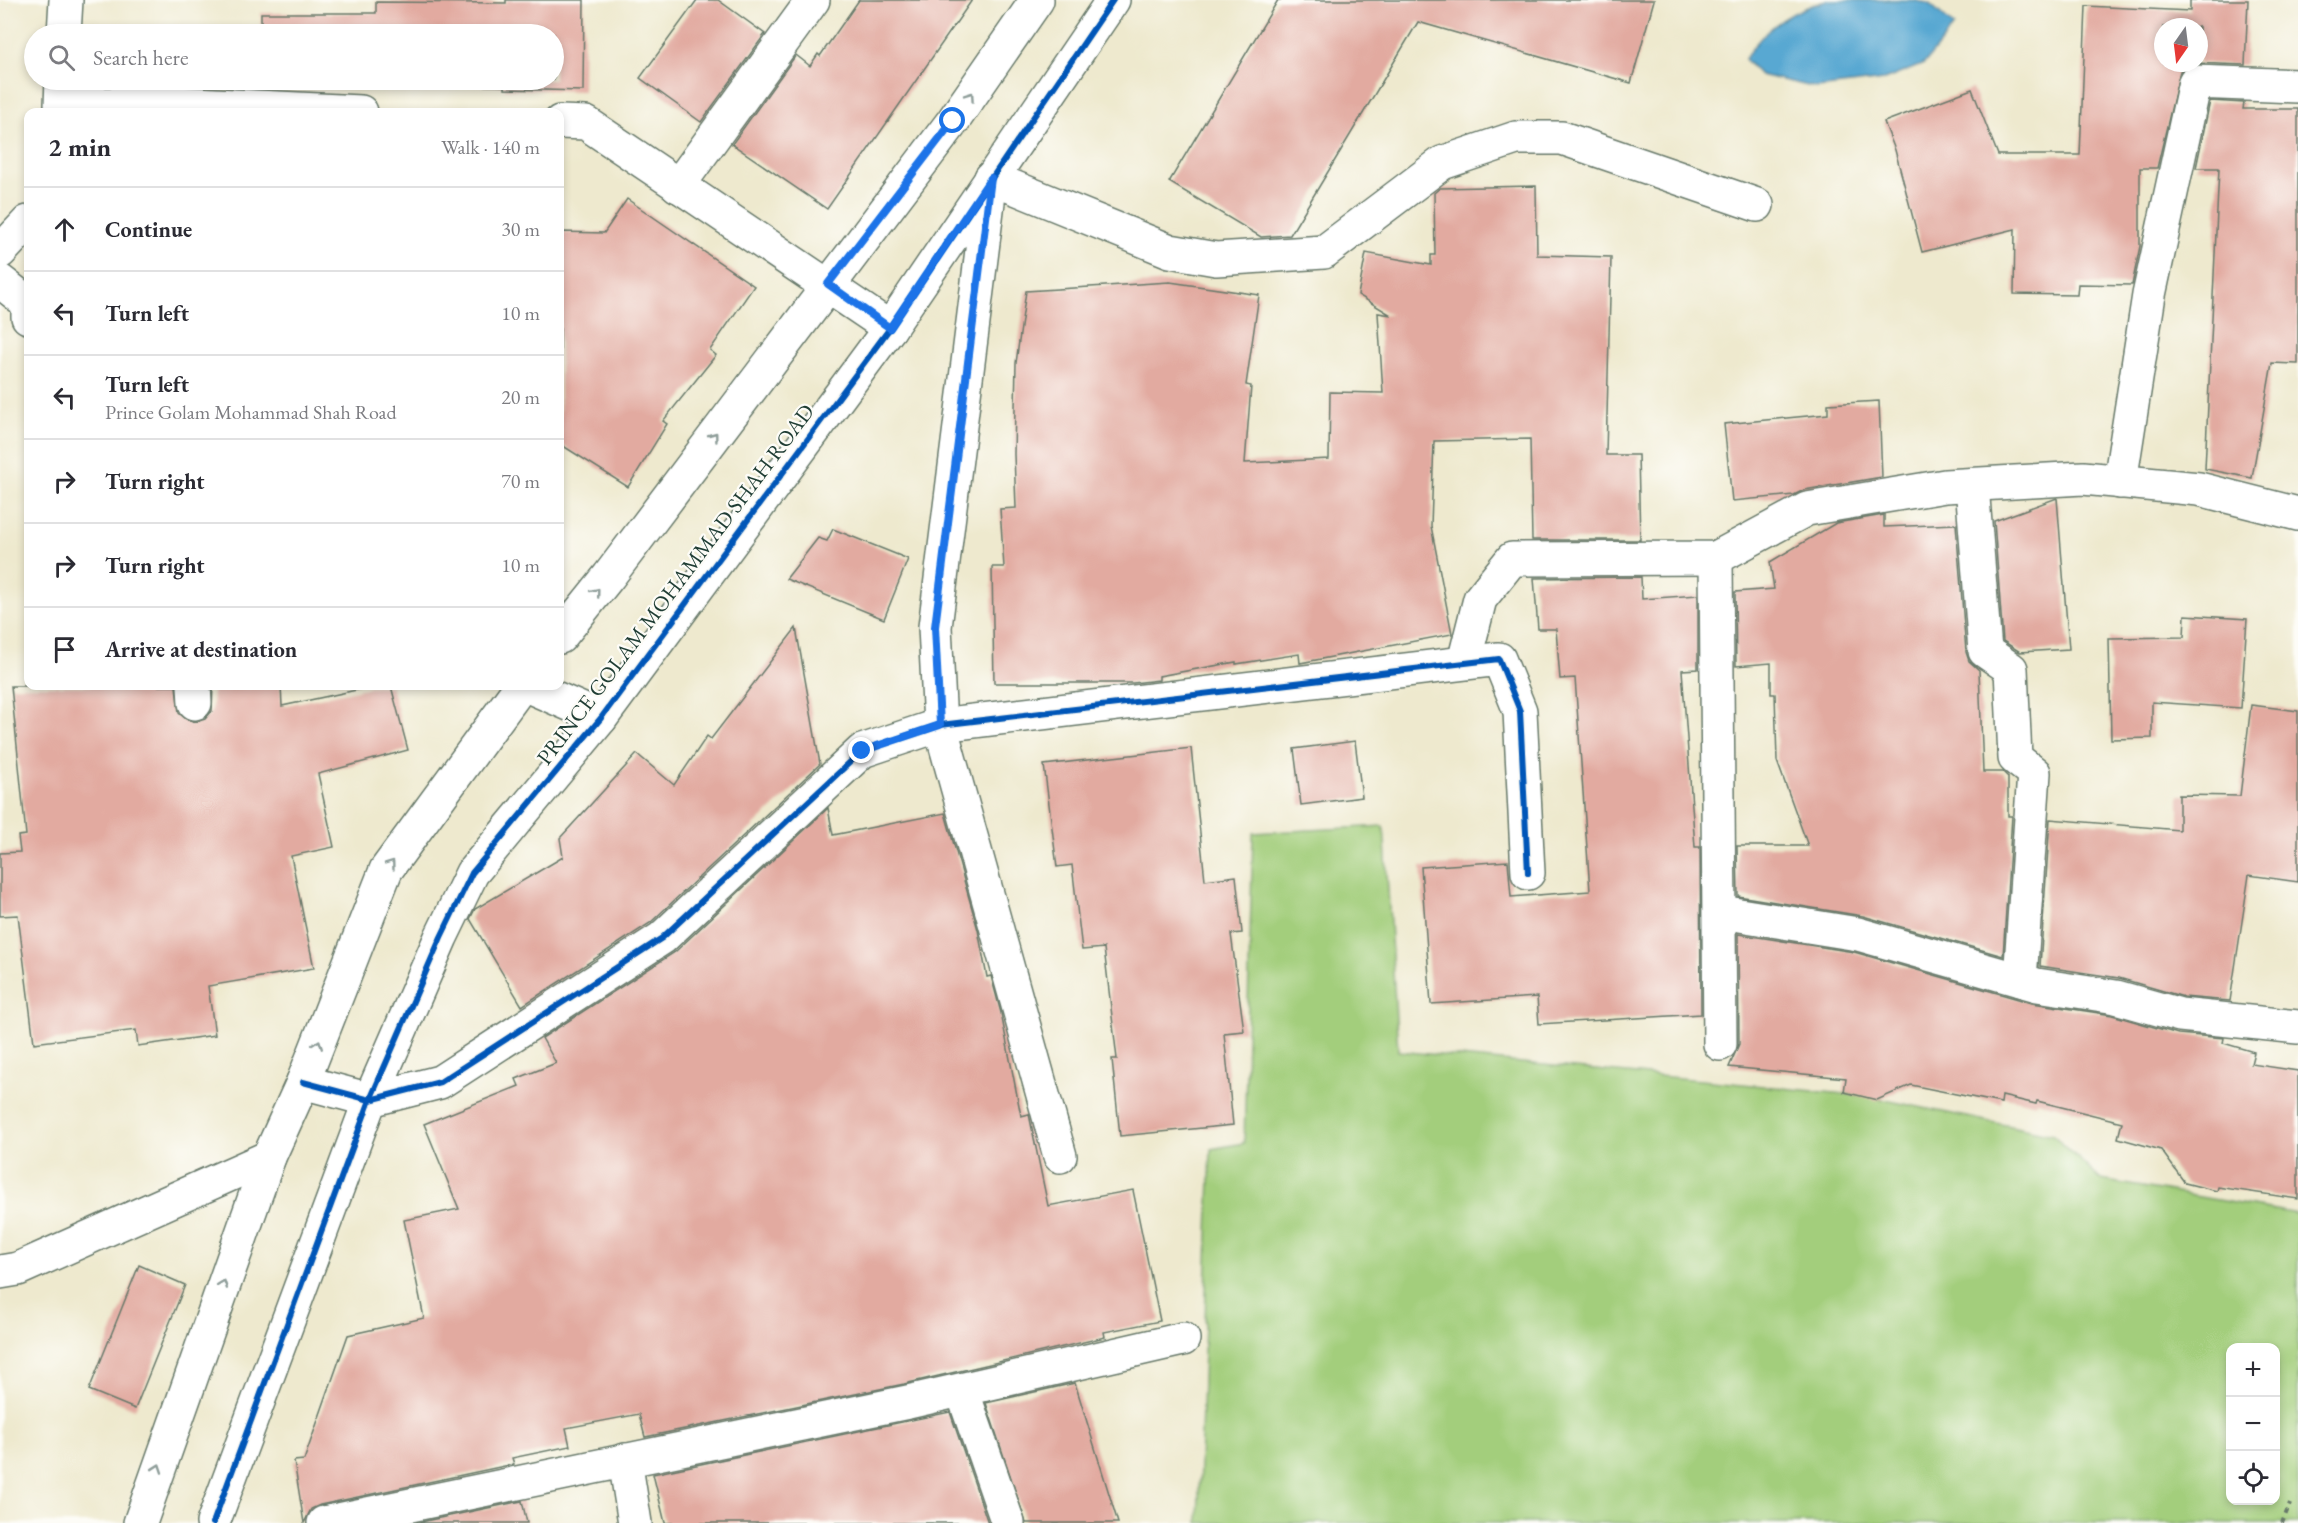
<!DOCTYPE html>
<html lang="en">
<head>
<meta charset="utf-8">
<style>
	body { margin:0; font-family:"EB Garamond",serif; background:#f2f2f3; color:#2b2b33 }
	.controls { position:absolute; right:18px; bottom:18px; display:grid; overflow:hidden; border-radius:12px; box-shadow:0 3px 9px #0003 }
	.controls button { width:54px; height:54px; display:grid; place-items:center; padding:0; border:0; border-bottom:2px solid #e1e1e2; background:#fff; color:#2b2b33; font:30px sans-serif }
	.compass { position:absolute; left:2154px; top:18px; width:54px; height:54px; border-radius:50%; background:#fff; box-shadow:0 3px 9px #0003; rotate:194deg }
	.stop { position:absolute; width:18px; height:18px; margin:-14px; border:4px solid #1a73e8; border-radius:50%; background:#fff }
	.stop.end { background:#1a73e8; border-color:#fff; box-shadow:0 2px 6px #0008 }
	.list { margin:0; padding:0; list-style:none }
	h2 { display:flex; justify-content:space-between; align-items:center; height:78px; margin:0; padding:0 24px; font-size:26px }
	h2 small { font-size:20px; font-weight:400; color:#7c7c81 }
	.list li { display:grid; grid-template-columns:39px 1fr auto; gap:18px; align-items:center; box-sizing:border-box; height:84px; padding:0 24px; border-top:2px solid #e1e1e2 }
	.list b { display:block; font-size:22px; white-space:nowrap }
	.list p { margin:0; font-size:20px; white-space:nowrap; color:#7c7c81 }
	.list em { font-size:20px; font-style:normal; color:#7c7c81 }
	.icon { flex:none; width:33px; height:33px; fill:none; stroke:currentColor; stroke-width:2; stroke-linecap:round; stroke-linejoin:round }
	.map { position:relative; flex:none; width:2298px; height:1523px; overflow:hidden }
	.search { position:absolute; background:#fff; box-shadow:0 3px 9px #0003; left:24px; top:24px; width:540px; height:66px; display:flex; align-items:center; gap:15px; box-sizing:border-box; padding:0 21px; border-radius:33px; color:#7c7c81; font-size:22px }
	.panel { position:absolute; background:#fff; box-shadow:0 3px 9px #0003; left:24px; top:108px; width:540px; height:582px; border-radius:12px }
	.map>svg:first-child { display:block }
	.green { fill:#a3ce7b; stroke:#618658; stroke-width:1.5; fill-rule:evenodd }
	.water { fill:#58a8d2; stroke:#3c7283; stroke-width:1.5 }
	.building { fill:#e2aaa0; fill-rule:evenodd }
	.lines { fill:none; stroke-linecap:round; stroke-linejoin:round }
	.minor-casing { stroke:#67796a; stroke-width:36 }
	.path { stroke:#67796a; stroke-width:4; stroke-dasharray:4.5 4.5; stroke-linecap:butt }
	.minor { stroke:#fff; stroke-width:33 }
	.cycleway-casing { stroke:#fdfcf7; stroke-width:10 }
	.cycleway { stroke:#0057b8; stroke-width:6 }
	.oneway { stroke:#8f9e9a }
	.route { stroke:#1a73e8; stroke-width:8 }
	.labels { text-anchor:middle; stroke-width:4.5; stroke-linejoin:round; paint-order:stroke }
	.street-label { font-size:22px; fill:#1f3d34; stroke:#fdfcf7 }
</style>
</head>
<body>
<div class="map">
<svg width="2298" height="1523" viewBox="0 0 2298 1523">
	<rect width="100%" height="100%" fill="#fdfcf7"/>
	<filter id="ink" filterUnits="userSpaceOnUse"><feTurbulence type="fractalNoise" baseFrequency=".0167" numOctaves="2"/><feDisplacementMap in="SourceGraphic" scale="12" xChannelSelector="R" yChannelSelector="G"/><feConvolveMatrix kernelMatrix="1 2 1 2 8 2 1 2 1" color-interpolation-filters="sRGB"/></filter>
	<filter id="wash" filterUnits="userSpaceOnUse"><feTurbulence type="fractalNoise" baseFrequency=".008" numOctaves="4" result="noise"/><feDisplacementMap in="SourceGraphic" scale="24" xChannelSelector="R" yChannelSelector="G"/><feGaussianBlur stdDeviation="1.35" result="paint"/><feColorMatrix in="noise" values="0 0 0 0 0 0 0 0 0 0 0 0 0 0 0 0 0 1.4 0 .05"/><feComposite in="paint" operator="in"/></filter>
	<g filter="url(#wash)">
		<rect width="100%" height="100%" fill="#eee9ce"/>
		<!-- green -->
		<path class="green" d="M1384,826l14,225 468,45 187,39 48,45 197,34v309h-1100l13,-374 33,-6 9,-310zM2230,1348h46v152h-46z"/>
		<!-- water -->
		<path class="water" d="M1831,0h79l19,3 25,23 -30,38 -40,16 -67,8 -57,-13 -15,-16c20,-33 49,-51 86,-59z"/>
		<g id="blocks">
			<!-- building -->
			<g class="building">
				<polygon points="506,0 584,0 583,91 505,89 505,86 261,82 261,80 554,80 554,34 261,34 261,13 376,13 376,2 506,3"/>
				<polygon points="697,0 718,0 765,34 701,122 640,78"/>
				<polygon points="859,0 972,0 827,209 732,144 796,55 810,66 818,54 820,56"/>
				<polygon points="1278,0 1654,0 1631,83 1418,22 1290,235 1261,237 1169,182"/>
				<path d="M2190,0h58l-3,65 -50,-2 -15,8 -23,97h-17v78l-8,39 -54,-1 -1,11 -63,-1 1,-65 -93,23 -27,-102 -11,-28 88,-33 26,66h82l6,-149 104,5zM2163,27h36v36h-36z"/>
				<polygon points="2210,101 2244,103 2243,109 2298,109 2298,364 2272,363 2252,478 2205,469 2219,168 2196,168"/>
				<polygon points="1536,186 1537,255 1611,257 1606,455 1638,455 1640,540 1532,540 1530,439 1434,441 1431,526 1452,634 1300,663 1299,654 1236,664 1236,662 1159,676 1159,680 1133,683 994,683 992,567 1004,567 1000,509 1016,508 1014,454 1016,363 1026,291 1170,282 1259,295 1246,385 1251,386 1245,463 1329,459 1330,392 1383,393 1378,313 1391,315 1358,295 1366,253 1431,265 1431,255 1435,255 1434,193 1440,188"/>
				<polygon points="627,199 754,286 710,350 716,355 663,421 667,424 628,487 560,444 560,232 604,233"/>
				<polygon points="1879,401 1882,477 1804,490 1794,495 1732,501 1724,424 1828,414 1828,404"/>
				<polygon points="2057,498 2069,649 2020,652 2003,641 1994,521"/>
				<polygon points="1884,515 1884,527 1956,524 1966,652 1969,661 1979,670 1983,772 2003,772 2008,777 2008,816 2012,816 2003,956 1863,916 1738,896 1737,846 1808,846 1777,761 1775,694 1771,694 1771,663 1736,666 1735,592 1774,589 1770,562 1836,523"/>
				<polygon points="833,529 908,559 884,619 786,579 818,538 827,541"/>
				<polygon points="1641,577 1642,599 1698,595 1698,669 1682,670 1695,847 1700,847 1701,1014 1539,1024 1537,997 1431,1004 1421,867 1508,861 1511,897 1590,891 1575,678 1560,679 1556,629 1538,629 1534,578"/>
				<polygon points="2185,615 2247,619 2241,708 2152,702 2152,738 2111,739 2109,638 2184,637"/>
				<polygon points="796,628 820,764 650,923 522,1006 470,919 475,909 563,857 560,838 637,754 674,785 707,736 711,739"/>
				<polygon points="11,686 176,686 179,713 186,719 196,722 205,719 212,711 213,686 281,686 282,706 375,686 391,686 408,750 318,774 334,847 291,856 314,968 208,986 215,1035 138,1046 136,1030 34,1043 18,915 0,916 0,853 20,852 18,836 26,835"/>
				<polygon points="2251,705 2298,711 2298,882 2249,875 2230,1001 2184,997 2119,978 2040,966 2050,819 2179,830 2179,795 2240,796"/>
				<polygon points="1355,741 1362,797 1301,805 1294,749"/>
				<polygon points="1191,748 1205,880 1236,876 1242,933 1231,934 1244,1031 1224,1033 1233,1125 1120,1136 1112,1059 1117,1059 1104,948 1082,950 1072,865 1057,867 1044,765"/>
				<polygon points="828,808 833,835 945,813 978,930 987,977 991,976 1001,1013 1021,1116 1029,1114 1048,1206 1133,1190 1160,1321 1104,1332 1105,1337 904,1384 645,1437 639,1414 566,1428 570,1446 512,1458 514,1464 320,1505 311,1509 304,1523 294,1461 304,1460 348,1335 424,1318 404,1220 459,1209 424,1124 519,1086 516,1079 556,1063 542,1038 675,952"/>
				<polygon points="1738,934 1854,952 2032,1003 2112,1015 2178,1034 2224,1038 2223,1043 2254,1052 2251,1064 2298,1071 2298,1199 2218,1187 2217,1191 2185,1183 2161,1150 2118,1138 2122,1122 2037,1101 2036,1104 2002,1096 2001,1103 1911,1085 1877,1100 1844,1092 1846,1078 1729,1067 1739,1044"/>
				<polygon points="139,1265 185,1285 135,1409 89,1390"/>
				<polygon points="1075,1383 1118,1523 1026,1523 986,1403"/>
				<polygon points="950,1412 988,1523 665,1523 653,1474"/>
				<polygon points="522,1501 527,1523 416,1523"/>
			</g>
		</g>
	</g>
	<g filter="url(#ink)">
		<use href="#blocks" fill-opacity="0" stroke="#67796a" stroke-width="1.5"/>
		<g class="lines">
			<!-- minor casing -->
			<g class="minor-casing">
				<g id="minor">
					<polyline points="64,34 66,0"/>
					<polyline points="62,80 61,105 174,103 361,112"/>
					<polyline points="560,122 586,123 890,328"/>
					<polyline points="678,186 813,0"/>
					<polyline points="0,252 28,222"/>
					<polyline points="0,281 28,303 28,317"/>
					<polyline points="2120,482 2149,295 2195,82 2298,86"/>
					<polyline points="1972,485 1985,651 2011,669 2015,758 2034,773 2020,980"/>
					<polyline points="1716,558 1720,1044"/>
					<polyline points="560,637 609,576 953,121 1037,0"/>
					<polyline points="1464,662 1480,599 1512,559 1716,558 1807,509 1945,486 2083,478 2199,489 2298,514"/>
					<polyline points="194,686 195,703"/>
					<polyline points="528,686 601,718"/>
					<polyline points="1721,912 1858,934 2037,985 2116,997 2180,1015 2298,1027"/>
					<polyline points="303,1082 370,1100 440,1082 662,938 862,751 940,725 1499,659 1520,711 1528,873"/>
					<polyline points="1060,1156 940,725 935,627 991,178 1170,251 1216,259 1324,252 1442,163 1516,138 1562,138 1757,205"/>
					<polyline points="0,1272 18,1269 269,1157"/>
					<polyline points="962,1390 1008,1523"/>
					<polyline points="625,1460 635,1523"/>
					<polyline points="140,1523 269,1157 303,1082 386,870 521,686"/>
					<polyline points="213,1523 370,1100 441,937 472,873 601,718 890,328 1113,0"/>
					<polyline points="324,1523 908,1402 1183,1339"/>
				</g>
			</g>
			<!-- path -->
			<polyline class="path" points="2282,1523 2290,1504"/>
			<!-- minor -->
			<use href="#minor" class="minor"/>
			<!-- cycleway casing -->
			<g class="cycleway-casing">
				<g id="cycleway">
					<polyline points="303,1082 370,1100 440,1082 662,938 862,751 940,725 1499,659 1520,711 1528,873"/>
					<polyline points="213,1523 370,1100 441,937 472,873 601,718 890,328 1113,0"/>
				</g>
			</g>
			<!-- cycleway -->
			<use href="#cycleway" class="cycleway"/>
		</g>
		<!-- one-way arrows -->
		<defs><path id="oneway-chevron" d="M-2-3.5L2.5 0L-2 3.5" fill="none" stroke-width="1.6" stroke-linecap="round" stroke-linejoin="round" transform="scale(1.5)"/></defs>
		<g class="oneway">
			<use href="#oneway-chevron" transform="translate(970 96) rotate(-55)"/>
			<use href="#oneway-chevron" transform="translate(714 436) rotate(-53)"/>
			<use href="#oneway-chevron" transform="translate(596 592) rotate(-51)"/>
			<use href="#oneway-chevron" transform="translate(391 864) rotate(-54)"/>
			<use href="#oneway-chevron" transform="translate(318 1044) rotate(-69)"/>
			<use href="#oneway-chevron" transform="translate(223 1284) rotate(-70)"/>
			<use href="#oneway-chevron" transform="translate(158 1468) rotate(-71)"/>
		</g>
	</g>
	<g class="lines" filter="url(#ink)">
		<!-- route -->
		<polyline class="route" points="862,751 940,725 935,627 991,178 890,328 828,284 953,121"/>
	</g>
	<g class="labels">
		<!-- street labels -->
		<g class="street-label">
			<text transform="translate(675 584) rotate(-53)" y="8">PRINCE GOLAM MOHAMMAD SHAH ROAD</text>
		</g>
	</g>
</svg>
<div class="controls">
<button>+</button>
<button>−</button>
<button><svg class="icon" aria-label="locate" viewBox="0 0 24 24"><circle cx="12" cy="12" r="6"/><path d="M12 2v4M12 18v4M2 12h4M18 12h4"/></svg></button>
</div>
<svg class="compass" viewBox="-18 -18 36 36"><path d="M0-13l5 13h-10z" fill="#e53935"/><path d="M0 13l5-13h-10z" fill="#7c7c81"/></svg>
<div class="stop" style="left:953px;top:121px"></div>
<div class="stop end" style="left:862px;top:751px"></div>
<div class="search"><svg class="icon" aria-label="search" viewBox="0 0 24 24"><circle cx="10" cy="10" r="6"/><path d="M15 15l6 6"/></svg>Search here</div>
<section class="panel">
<h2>2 min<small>Walk · 140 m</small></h2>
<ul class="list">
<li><svg class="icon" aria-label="ahead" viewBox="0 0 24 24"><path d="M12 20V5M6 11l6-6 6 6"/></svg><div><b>Continue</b></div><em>30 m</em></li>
<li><svg class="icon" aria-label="left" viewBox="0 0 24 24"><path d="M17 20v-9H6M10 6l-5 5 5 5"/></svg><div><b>Turn left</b></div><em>10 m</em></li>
<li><svg class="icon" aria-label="left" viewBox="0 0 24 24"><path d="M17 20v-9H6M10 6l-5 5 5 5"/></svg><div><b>Turn left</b><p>Prince Golam Mohammad Shah Road</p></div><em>20 m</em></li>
<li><svg class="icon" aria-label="right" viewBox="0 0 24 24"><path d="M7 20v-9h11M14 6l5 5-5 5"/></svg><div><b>Turn right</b></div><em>70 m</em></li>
<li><svg class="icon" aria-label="right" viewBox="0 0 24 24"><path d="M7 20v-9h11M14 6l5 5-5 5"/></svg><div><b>Turn right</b></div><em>10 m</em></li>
<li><svg class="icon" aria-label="arrive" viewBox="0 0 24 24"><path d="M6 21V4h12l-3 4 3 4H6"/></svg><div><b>Arrive at destination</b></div></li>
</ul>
</section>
</div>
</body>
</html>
